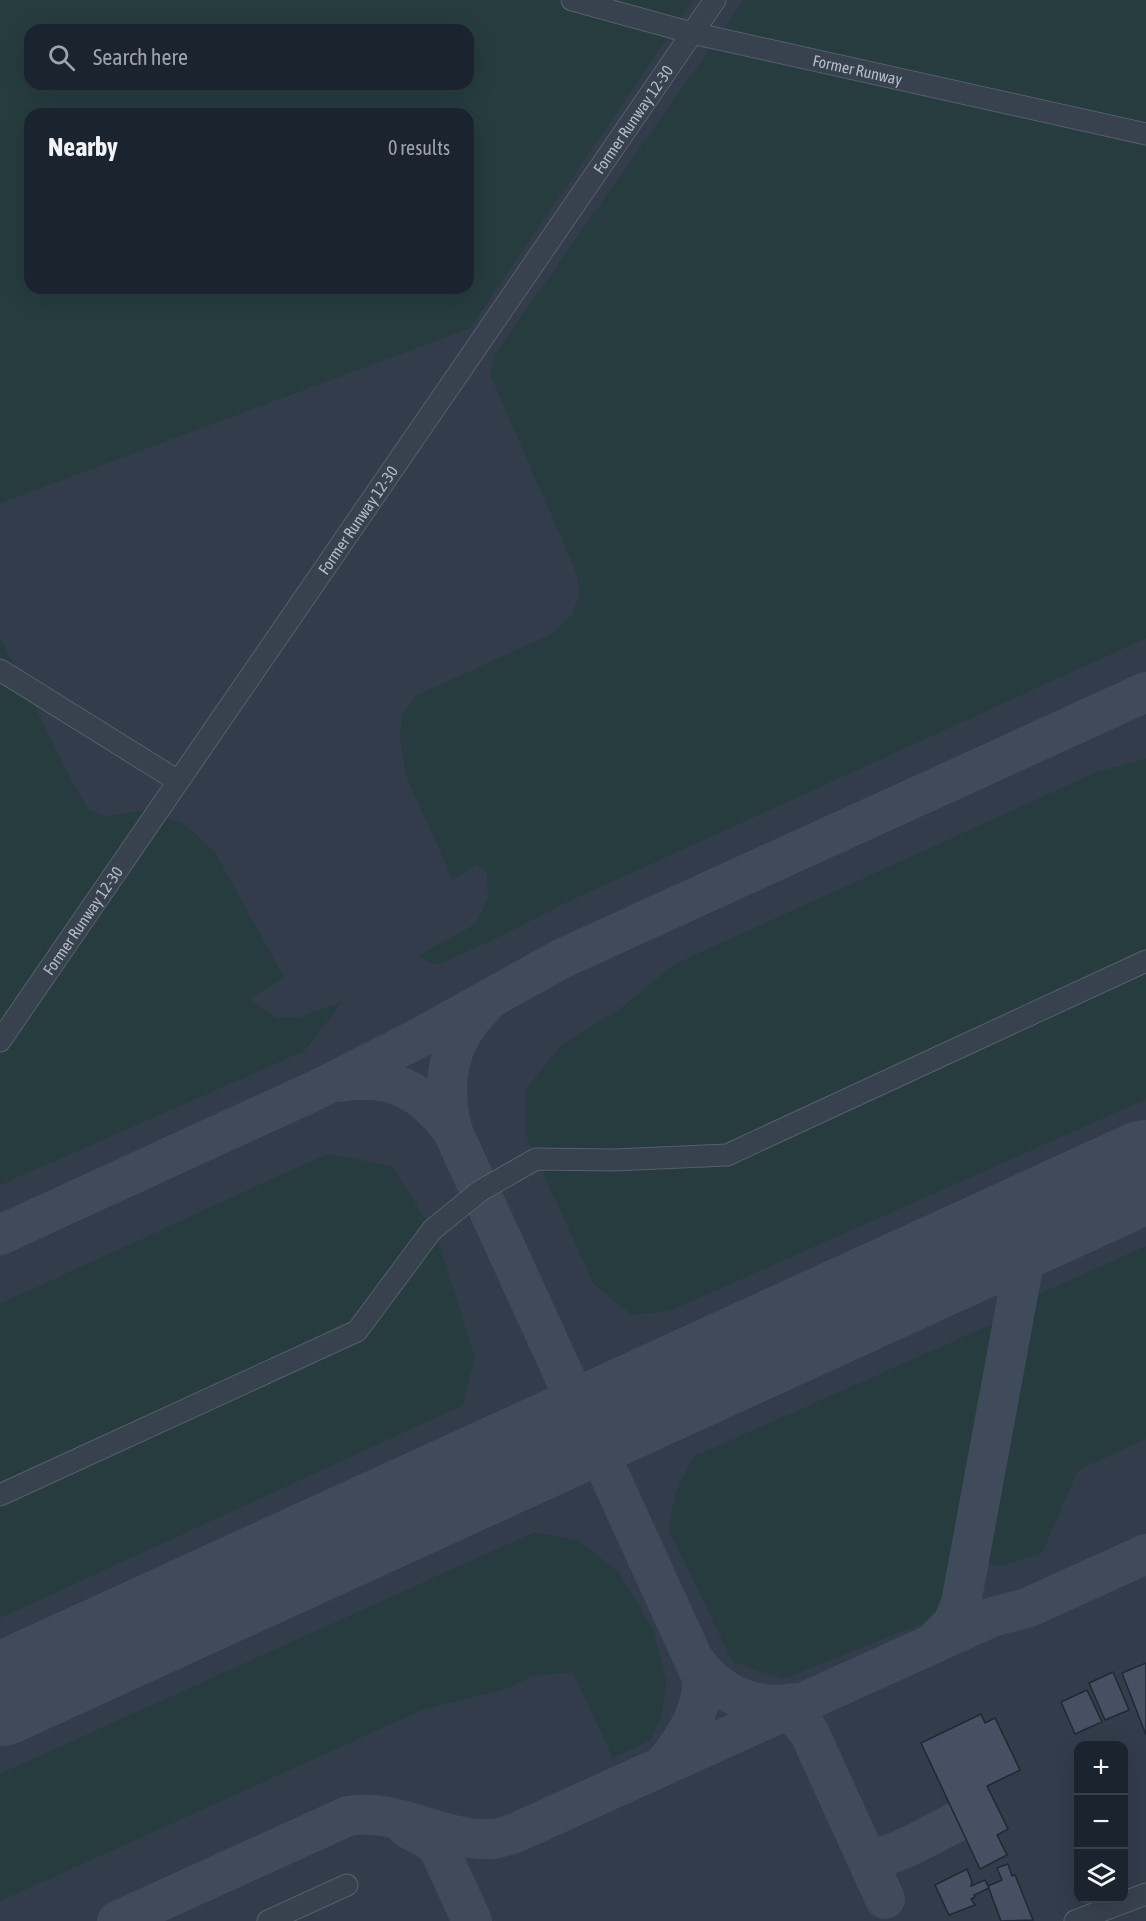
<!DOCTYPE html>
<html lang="en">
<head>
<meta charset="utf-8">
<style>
	body { margin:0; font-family:"Asap Condensed",sans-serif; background:#242b36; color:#f1f3f6 }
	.controls { position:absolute; right:18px; bottom:18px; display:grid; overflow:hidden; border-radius:12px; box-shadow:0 6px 24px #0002 }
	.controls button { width:54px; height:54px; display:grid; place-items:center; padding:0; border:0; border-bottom:2px solid #39404a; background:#1b232e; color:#f1f3f6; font:30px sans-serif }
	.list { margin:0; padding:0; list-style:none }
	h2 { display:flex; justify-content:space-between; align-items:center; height:78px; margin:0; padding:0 24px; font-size:26px }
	h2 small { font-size:20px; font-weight:400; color:#a0a4aa }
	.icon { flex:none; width:33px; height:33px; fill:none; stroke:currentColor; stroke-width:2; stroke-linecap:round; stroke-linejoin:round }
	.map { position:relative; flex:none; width:1146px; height:1921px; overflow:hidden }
	.search { position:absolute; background:#1b232e; box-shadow:0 6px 24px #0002; left:24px; top:24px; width:450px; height:66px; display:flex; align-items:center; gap:15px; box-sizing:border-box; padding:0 21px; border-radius:18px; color:#a0a4aa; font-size:22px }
	.panel { position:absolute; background:#1b232e; box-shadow:0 6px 24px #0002; left:24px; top:108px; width:450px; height:186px; border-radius:18px }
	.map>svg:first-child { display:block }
	.airport { fill:#323c4b; fill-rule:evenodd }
	.green { fill:#263c3f; fill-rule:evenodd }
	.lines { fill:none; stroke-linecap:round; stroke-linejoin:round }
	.taxiway { stroke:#3f4a5a; stroke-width:40 }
	.runway { stroke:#3f4a5a; stroke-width:102 }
	.building { fill:#455162; stroke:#1f2835; stroke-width:1.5 }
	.minor-casing { stroke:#565f6c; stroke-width:23 }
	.minor { stroke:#38414e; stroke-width:21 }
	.labels { text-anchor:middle; stroke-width:6; stroke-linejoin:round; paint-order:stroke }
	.street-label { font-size:16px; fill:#b4bcc9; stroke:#1d2633 }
</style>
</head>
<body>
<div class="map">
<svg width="1146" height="1921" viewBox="0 0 1146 1921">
	<rect width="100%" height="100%" fill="#242f3e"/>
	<!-- airport -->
	<path class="airport" d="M0,0h1146v1921h-1146zM30,30h438v54h-438zM30,114h438v174h-438zM1078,1746h46v152h-46z"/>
	<!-- green -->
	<g class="green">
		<path d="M0,0h693l-223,328 -470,175zM30,30h438v54h-438zM30,114h438v174h-438z"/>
		<polygon points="744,0 1146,0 1146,638 565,903 497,938 439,964 428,962 419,955 476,924 488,898 487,873 477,864 453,879 406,776 400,735 402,715 416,696 554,633 572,615 580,593 577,574 490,374 495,354"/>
		<polygon points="0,637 72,781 89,810 105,816 144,811 184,824 214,851 284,977 250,999 276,1018 301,1017 343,1001 304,1051 0,1185"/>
		<polygon points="1146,759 1146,1099 669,1311 632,1315 594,1284 526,1135 526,1089 561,1045 620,1009 675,964 1097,772"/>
		<polygon points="327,1154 392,1166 437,1238 475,1357 463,1405 0,1618 0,1304"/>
		<polygon points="1146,1246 1146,1439 1078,1470 1042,1553 1001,1566 991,1565 987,1559 986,1551 1035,1296"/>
		<polygon points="995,1323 942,1615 783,1679 733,1662 669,1530 675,1494 693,1457"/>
		<polygon points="535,1532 579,1541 619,1572 653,1630 666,1681 662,1714 650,1740 613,1758 573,1672 533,1676 508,1688 422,1710 0,1901 0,1774"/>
	</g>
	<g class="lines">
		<!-- taxiway -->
		<g class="taxiway">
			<path d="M484,1005c-37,37 -44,78 -31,127l249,546c2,33 -19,63 -39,88"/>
			<path d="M338,1082c52,-9 85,8 115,50"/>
			<polyline points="0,1235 314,1091 417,1039 561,959 1146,692"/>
			<polyline points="933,1643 953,1623 961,1603 1031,1224"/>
			<path d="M694,1660c23,34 61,50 101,43"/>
			<polyline points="776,1705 799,1720 809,1732 885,1899"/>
			<polyline points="407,1828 429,1840 438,1847 472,1921"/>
			<path d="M861,1846c5,6 10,11 19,10 15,0 62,-27 78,-35"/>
			<path d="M117,1921l231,-105c47,-9 96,26 144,23 7,0 15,-4 23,-6l477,-216 35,-9 119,-54"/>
		</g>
		<!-- runway -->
		<polyline class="runway" points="0,1695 1146,1171"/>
	</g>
	<!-- building -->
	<g class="building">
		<polygon points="1146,1663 1146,1735 1122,1673"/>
		<polygon points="1113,1672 1129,1710 1105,1720 1089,1683"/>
		<polygon points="1087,1690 1102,1722 1075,1734 1061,1702"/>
		<polygon points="981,1714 985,1723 995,1718 1020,1770 987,1786 1008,1829 997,1835 1007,1855 980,1869 921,1743"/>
		<polygon points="1008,1864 1012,1876 1015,1875 1033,1920 1001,1921 988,1886 1002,1880 997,1868"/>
		<polygon points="967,1869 972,1882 971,1886 985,1880 989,1888 974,1895 975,1897 971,1899 975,1905 949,1915 935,1885"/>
	</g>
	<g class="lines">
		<!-- minor casing -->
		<g class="minor-casing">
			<g id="minor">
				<path id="s1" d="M572,0l120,33 454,101"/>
				<polyline points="0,670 178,781"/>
				<path id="s2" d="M0,1041l715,-1041"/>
				<polyline points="0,1495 357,1331 432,1230 480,1191 536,1159 614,1160 727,1155 1146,961"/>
				<polyline points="268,1921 347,1885"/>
				<polyline points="1075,1921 1146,1894"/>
			</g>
		</g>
		<!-- minor -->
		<use href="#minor" class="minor"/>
	</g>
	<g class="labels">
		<!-- street labels -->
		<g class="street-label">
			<text dy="6" stroke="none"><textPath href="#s1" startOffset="294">Former Runway</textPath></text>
			<text dy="6" stroke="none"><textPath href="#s2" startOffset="1118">Former Runway 12-30</textPath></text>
			<text dy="6" stroke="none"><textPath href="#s2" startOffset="632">Former Runway 12-30</textPath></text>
			<text dy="6" stroke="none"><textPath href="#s2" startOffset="146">Former Runway 12-30</textPath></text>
		</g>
	</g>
</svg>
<div class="controls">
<button>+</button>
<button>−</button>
<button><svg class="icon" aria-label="layers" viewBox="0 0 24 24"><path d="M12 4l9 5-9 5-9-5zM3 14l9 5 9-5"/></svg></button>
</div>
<div class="search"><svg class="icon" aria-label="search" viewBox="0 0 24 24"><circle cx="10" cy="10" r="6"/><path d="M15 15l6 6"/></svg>Search here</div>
<section class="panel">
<h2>Nearby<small>0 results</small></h2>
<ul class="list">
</ul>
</section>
</div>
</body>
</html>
